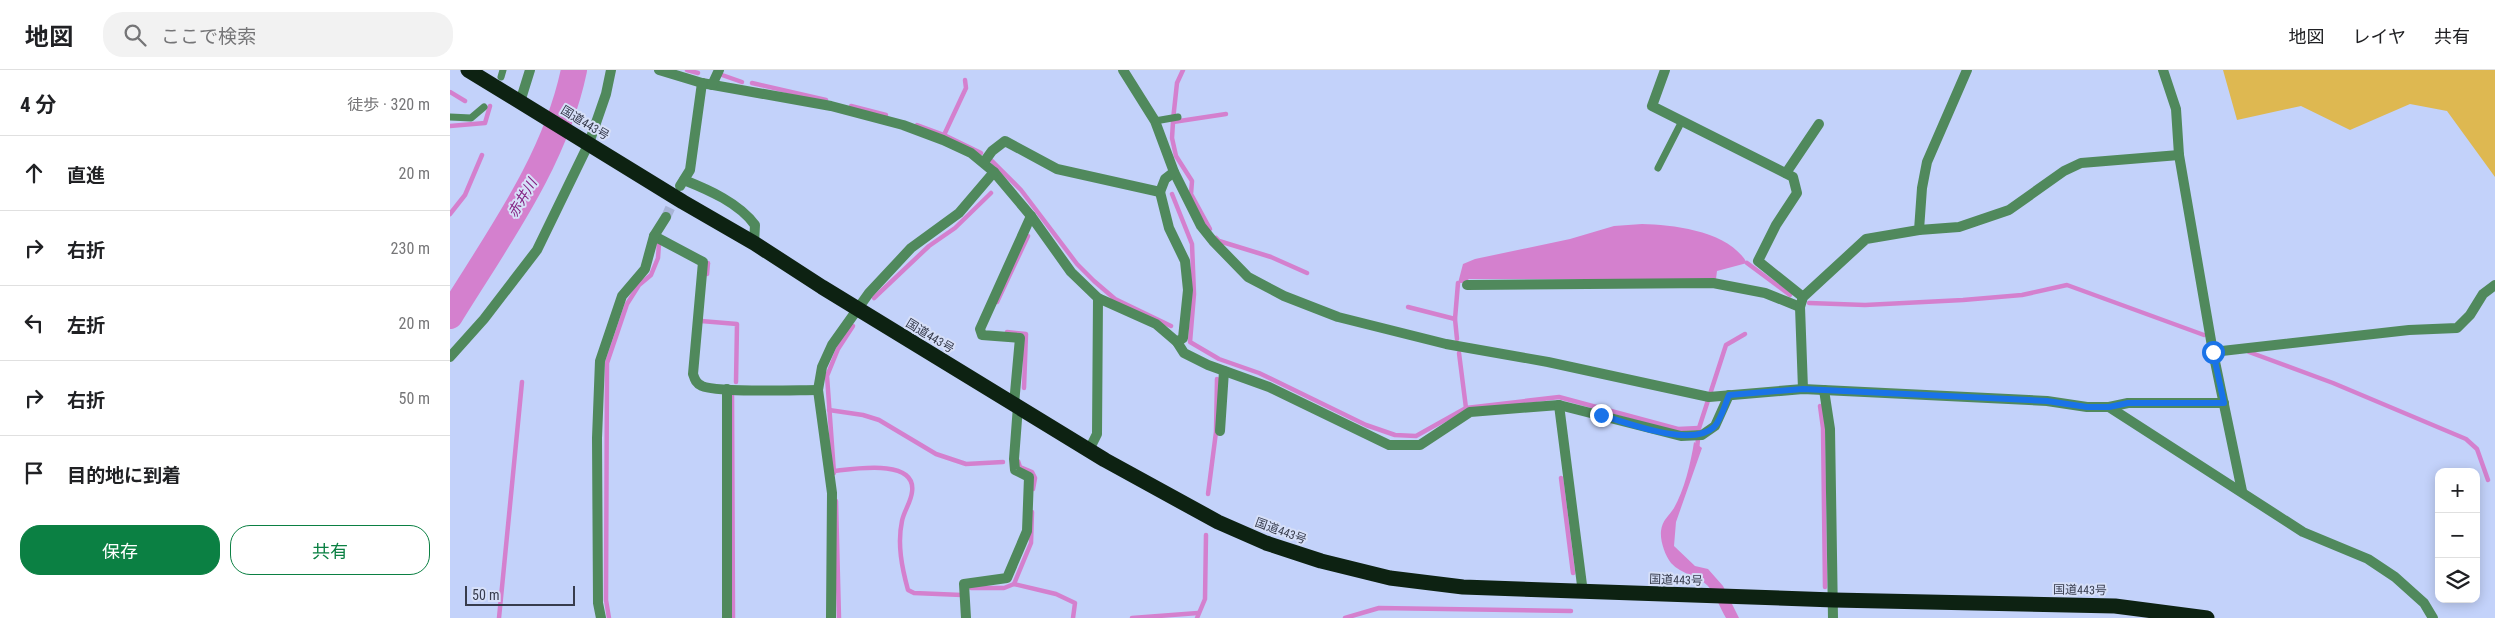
<!DOCTYPE html>
<html lang="ja">
<head>
<meta charset="utf-8">
<style>
	body { margin:0; font-family:"Roboto Condensed","Noto Sans JP",sans-serif; background:#f2f2f2; color:#202124 }
	.controls { position:absolute; right:15px; bottom:15px; display:grid; overflow:hidden; border-radius:10px; box-shadow:0 2px 12px #0003 }
	.controls button { width:45px; height:45px; display:grid; place-items:center; padding:0; border:0; border-bottom:1px solid #e0e0e0; background:#fff; color:#202124; font:25px sans-serif }
	.scale { position:absolute; left:15px; bottom:12px; width:110px; box-sizing:border-box; padding-left:5px; border:2px solid #373c4d; border-top:0; font-size:14px; line-height:18px; white-space:nowrap; color:#373c4d; -webkit-text-stroke:4px #d6dff8; paint-order:stroke }
	.stop { position:absolute; width:15px; height:15px; margin:-11px; border:4px solid #1a73e8; border-radius:50%; background:#fff }
	.stop.end { background:#1a73e8; border-color:#fff; box-shadow:0 1px 5px #0008 }
	.list { margin:0; padding:0; list-style:none }
	h2 { display:flex; justify-content:space-between; align-items:center; height:65px; margin:0; padding:0 20px; font-size:21px }
	h2 small { font-size:16px; font-weight:400; color:#757577 }
	.list li { display:grid; grid-template-columns:32px 1fr auto; gap:15px; align-items:center; box-sizing:border-box; height:75px; padding:0 20px; border-top:1px solid #e0e0e0 }
	.list b { display:block; font-size:19px; white-space:nowrap }
	.list em { font-size:16px; font-style:normal; color:#757577 }
	.actions { display:flex; gap:10px; padding:15px 20px }
	.actions a { flex:1; padding:11px 0; border:1px solid #0b8043; border-radius:20px; text-align:center; font-size:18px; color:#0b8043 }
	.actions .main { background:#0b8043; color:#fff }
	.icon { flex:none; width:28px; height:28px; fill:none; stroke:currentColor; stroke-width:2; stroke-linecap:round; stroke-linejoin:round }
	.map { position:relative; flex:none; width:2045px; height:548px; overflow:hidden }
	header { display:flex; align-items:center; gap:30px; box-sizing:border-box; height:70px; padding:0 25px; background:#fff; border-bottom:1px solid #e0e0e0 }
	header strong { font-size:24px }
	nav { display:flex; gap:28px; margin-inline-start:auto; font-size:18px }
	.search { width:350px; height:45px; background:#f2f2f2; display:flex; align-items:center; gap:12px; box-sizing:border-box; padding:0 18px; border-radius:20px; color:#757577; font-size:19px }
	main { display:flex }
	aside { flex:1; background:#fff }
	.map>svg:first-child { display:block }
	.green { fill:#deb851 }
	.water { fill:#d480ce }
	.lines { fill:none; stroke-linecap:round; stroke-linejoin:round }
	.stream { stroke:#d480ce; stroke-width:4.5 }
	.river { stroke:#d480ce; stroke-width:26 }
	.street-tunnel { stroke:#a7b4d7; stroke-width:10; stroke-dasharray:10 5; stroke-linecap:butt }
	.lane { stroke:#50895c; stroke-width:7 }
	.street { stroke:#50895c; stroke-width:10 }
	.highway { stroke:#0d2212; stroke-width:15 }
	.route { stroke:#1a73e8; stroke-width:6 }
	.labels { text-anchor:middle; stroke-width:4; stroke-linejoin:round; paint-order:stroke }
	.street-label { font-size:12px; fill:#373c4d; stroke:#d6dff8 }
	.water-label { font-size:14px; font-style:italic; fill:#842181; stroke:#d6dff8 }
</style>
</head>
<body>
<header>
<strong>地図</strong>
<div class="search"><svg class="icon" aria-label="search" viewBox="0 0 24 24"><circle cx="10" cy="10" r="6"/><path d="M15 15l6 6"/></svg>ここで検索</div>
<nav><a>地図</a><a>レイヤ</a><a>共有</a></nav>
</header>
<main>
<aside>
<h2>4 分<small>徒歩 · 320 m</small></h2>
<ul class="list">
<li><svg class="icon" aria-label="ahead" viewBox="0 0 24 24"><path d="M12 20V5M6 11l6-6 6 6"/></svg><div><b>直進</b></div><em>20 m</em></li>
<li><svg class="icon" aria-label="right" viewBox="0 0 24 24"><path d="M7 20v-9h11M14 6l5 5-5 5"/></svg><div><b>右折</b></div><em>230 m</em></li>
<li><svg class="icon" aria-label="left" viewBox="0 0 24 24"><path d="M17 20v-9H6M10 6l-5 5 5 5"/></svg><div><b>左折</b></div><em>20 m</em></li>
<li><svg class="icon" aria-label="right" viewBox="0 0 24 24"><path d="M7 20v-9h11M14 6l5 5-5 5"/></svg><div><b>右折</b></div><em>50 m</em></li>
<li><svg class="icon" aria-label="arrive" viewBox="0 0 24 24"><path d="M6 21V4h12l-3 4 3 4H6"/></svg><div><b>目的地に到着</b></div></li>
</ul>
<div class="actions"><a class="main">保存</a><a>共有</a></div>
</aside>
<div class="map">
<svg width="2045" height="548" viewBox="0 0 2045 548">
	<rect width="100%" height="100%" fill="#c3d2fa"/>
	<!-- green -->
	<polygon class="green" points="1773,0 2045,0 2045,107 1997,41 1960,34 1900,60 1851,36 1787,50"/>
	<!-- water -->
	<g class="water">
		<path d="M1192,154c33,1 87,7 105,39l-30,8 -1,8h-247l-5,4h-6l5,-19 12,-5 95,-20 44,-13z"/>
		<path d="M1244,372l8,6 -26,74 -2,24 21,20 13,3 15,17 16,32h-13c-6,-10 -11,-25 -19,-33 -10,-10 -25,-10 -36,-22 -6,-8 -11,-22 -10,-32 1,-11 8,-15 13,-23 10,-17 17,-46 20,-66z"/>
	</g>
	<g class="lines">
		<!-- stream -->
		<g class="stream">
			<polyline points="237,0 248,3"/>
			<polyline points="272,5 292,12"/>
			<polyline points="302,13 376,30"/>
			<polyline points="0,22 15,31"/>
			<polyline points="401,36 436,45"/>
			<polyline points="723,50 727,13 733,0"/>
			<polyline points="467,55 494,65 531,83"/>
			<polyline points="0,56 35,53 40,36"/>
			<polyline points="494,65 516,18 515,10"/>
			<polyline points="542,91 571,120 627,194 644,211 665,229 721,256"/>
			<polyline points="722,124 742,174 744,224 740,272 769,289 809,303 916,355 945,365 966,366 1016,338 1109,327 1228,359 1249,358"/>
			<polyline points="0,144 15,125 32,85"/>
			<polyline points="760,159 741,124 742,111 726,86 722,68 723,52 776,44"/>
			<polyline points="766,168 769,171 821,187 857,203"/>
			<polyline points="1297,193 1340,225"/>
			<polyline points="257,204 258,193"/>
			<polyline points="424,228 479,176 505,158 541,123"/>
			<polyline points="547,232 578,166"/>
			<polyline points="1359,233 1415,235 1513,230 1572,225 1617,215 1754,265"/>
			<polyline points="958,237 1005,249"/>
			<polyline points="251,249 251,251 287,254 286,312"/>
			<polyline points="557,262 576,264 574,318"/>
			<polyline points="1007,269 1005,249 1008,213"/>
			<polyline points="1799,282 1883,313 2016,369 2027,379 2038,410"/>
			<polyline points="1009,283 1016,338"/>
			<polyline points="282,324 283,548"/>
			<polyline points="1370,336 1373,358 1375,517"/>
			<polyline points="379,340 413,345 429,350 486,384 516,394 553,392"/>
			<polyline points="1247,379 1249,358 1276,275 1295,264"/>
			<polyline points="568,391 570,397 582,402 585,408 583,419"/>
			<path d="M384,401c19,-2 83,-13 78,21 -1,10 -8,19 -10,29 -5,23 0,47 6,69l6,3 48,2"/>
			<polyline points="384,403 377,306 388,279 403,256"/>
			<polyline points="1111,408 1123,503"/>
			<polyline points="758,424 766,362 767,309"/>
			<polyline points="386,431 389,548"/>
			<polyline points="564,514 581,473 582,442"/>
			<polyline points="521,518 554,518 564,514 606,524 625,533 623,548"/>
			<polyline points="49,548 72,312"/>
			<polyline points="159,548 156,530 157,293 177,234 189,215 201,205 208,188 209,173"/>
			<polyline points="682,548 748,543"/>
			<polyline points="747,548 755,529 756,465"/>
			<polyline points="895,548 929,538 1121,541"/>
		</g>
		<!-- river -->
		<path class="river" d="M0,246c48,-78 105,-155 124,-246"/>
		<!-- street-tunnel -->
		<polyline class="street-tunnel" points="216,147 227,123"/>
		<!-- lane -->
		<g class="lane">
			<polyline points="51,7 53,0"/>
			<polyline points="0,47 21,48 34,37"/>
			<polyline points="705,51 728,47"/>
			<polyline points="1208,98 1232,51"/>
		</g>
		<!-- street -->
		<g class="street">
			<polyline points="209,0 252,13 381,36 453,55 493,70 521,83 544,102 581,146 621,202 648,228 706,254 727,272 734,283 758,295 819,317 939,375 970,375 1020,342 1109,335 1231,366 1252,365 1265,356 1279,325"/>
			<polyline points="673,0 705,51 724,102 751,156 763,171 798,207 834,226 888,247 996,274 1098,292 1259,327 1353,319 1597,331 1637,337 1659,337 1853,462 1918,489 1945,507 1974,533 1983,548"/>
			<polyline points="1215,0 1202,36 1343,107 1347,123 1326,155 1308,191 1353,227"/>
			<polyline points="1713,0 1726,39 1729,85 1763,282 1792,421"/>
			<polyline points="262,15 269,0"/>
			<polyline points="70,32 80,0"/>
			<polyline points="534,92 542,81 555,71 607,99 710,122 715,109 724,102"/>
			<polyline points="1336,103 1369,54"/>
			<path d="M234,110c25,10 55,23 71,45l-1,18"/>
			<polyline points="230,116 240,100 252,13"/>
			<polyline points="710,122 719,158 735,191 738,220 733,268 727,272"/>
			<polyline points="1469,160 1509,157 1559,140 1614,101 1631,93 1729,85"/>
			<path d="M204,166l49,26 -10,112c2,6 3,9 9,12 16,7 93,4 116,4"/>
			<polyline points="1017,215 1263,213 1315,223 1350,237"/>
			<polyline points="1763,282 1959,260 2007,258 2020,245 2033,224 2045,215"/>
			<polyline points="0,287 34,249 87,180 139,73 156,24 161,0"/>
			<polyline points="277,319 277,548"/>
			<polyline points="1353,319 1350,237 1353,227 1416,169 1469,160 1472,118 1477,92 1517,0"/>
			<polyline points="1374,320 1380,359 1383,548"/>
			<polyline points="564,334 570,268 532,265 530,259 581,146"/>
			<polyline points="1109,335 1133,523"/>
			<polyline points="1659,337 1678,333 1774,333"/>
			<polyline points="770,361 774,301"/>
			<polyline points="639,380 647,364 648,228"/>
			<polyline points="151,548 148,533 147,368 150,291 172,226 195,199 204,166 216,147"/>
			<polyline points="381,548 382,423 368,320 372,297 382,275 419,223 461,178 509,143 544,102"/>
			<polyline points="516,548 514,514 557,508 577,461 579,407 565,400 564,389 568,336"/>
		</g>
		<!-- highway -->
		<polyline class="highway" points="18,0 233,132 304,173 372,217 655,390 768,452 816,473 871,491 940,508 1013,517 1384,530 1665,536 1757,548"/>
	</g>
	<g class="lines">
		<!-- route -->
		<path class="route" d="M1151,345c26,8 91,33 113,12 7,-7 11,-23 15,-32l74,-6 244,12 40,6h22l19,-4h96l-11,-51"/>
	</g>
	<g class="labels">
		<!-- street labels -->
		<g class="street-label">
			<text transform="translate(135 53) rotate(31)" y="4">国道443号</text>
			<text transform="translate(480 266) rotate(31)" y="4">国道443号</text>
			<text transform="translate(831 461) rotate(20)" y="4">国道443号</text>
			<text transform="translate(1226 510) rotate(2)" y="4">国道443号</text>
			<text transform="translate(1630 520) rotate(1)" y="4">国道443号</text>
		</g>
		<!-- water labels -->
		<g class="water-label">
			<text transform="translate(72 128) rotate(-59)" y="5">赤井川</text>
		</g>
	</g>
</svg>
<div class="controls">
<button>+</button>
<button>−</button>
<button><svg class="icon" aria-label="layers" viewBox="0 0 24 24"><path d="M12 4l9 5-9 5-9-5zM3 14l9 5 9-5"/></svg></button>
</div>
<div class="scale">50 m</div>
<div class="stop" style="left:1763px;top:282px"></div>
<div class="stop end" style="left:1151px;top:345px"></div>
</div>
</main>
</body>
</html>
